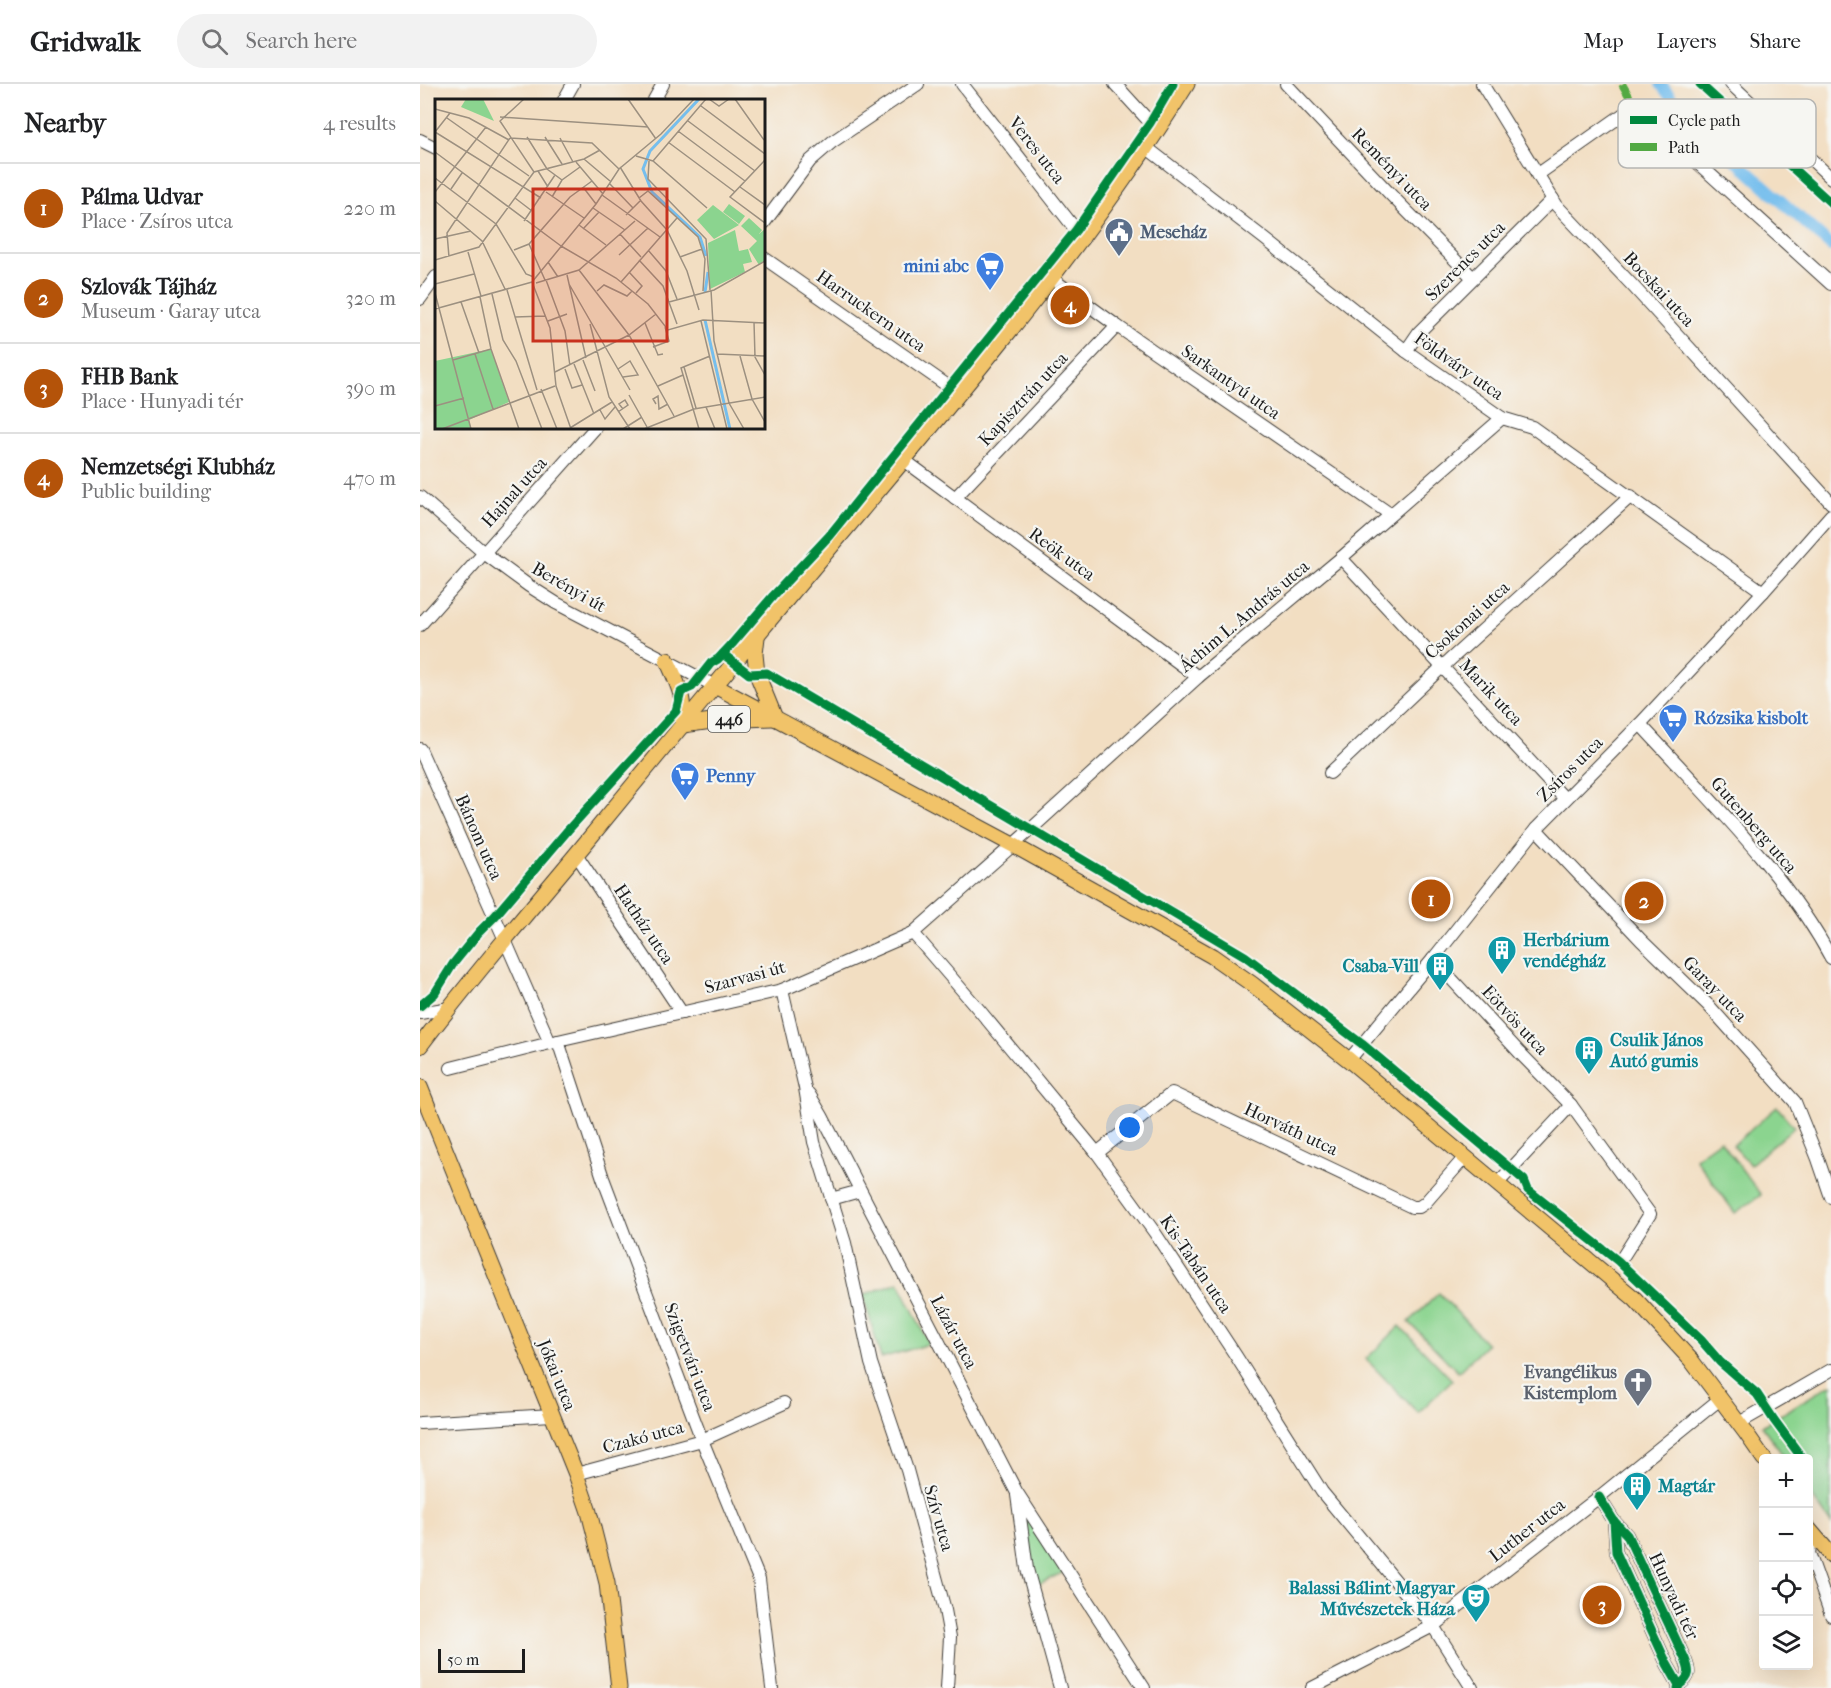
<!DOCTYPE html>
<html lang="en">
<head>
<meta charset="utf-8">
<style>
	body { margin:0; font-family:"IM FELL French Canon",serif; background:#f2f2f2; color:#202124 }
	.controls { position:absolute; right:18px; bottom:18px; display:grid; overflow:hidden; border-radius:6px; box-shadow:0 6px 24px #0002 }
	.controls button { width:54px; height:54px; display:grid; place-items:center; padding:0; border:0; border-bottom:2px solid #e0e0e0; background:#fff; color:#202124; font:30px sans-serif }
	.scale { position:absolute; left:18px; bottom:15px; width:87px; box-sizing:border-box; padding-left:6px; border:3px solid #1c1c1c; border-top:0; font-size:16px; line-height:21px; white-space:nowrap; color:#1c1c1c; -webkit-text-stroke:4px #f6f6f2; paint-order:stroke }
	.you { position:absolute; left:710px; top:1044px; width:21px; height:21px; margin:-15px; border:4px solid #fff; border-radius:50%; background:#1a73e8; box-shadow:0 0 0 9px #1a73e833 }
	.badge { display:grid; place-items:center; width:39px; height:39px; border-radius:50%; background:#b45309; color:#fff; font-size:20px; font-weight:700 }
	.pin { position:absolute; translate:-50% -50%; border:3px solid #fff; box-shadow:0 2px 6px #0006 }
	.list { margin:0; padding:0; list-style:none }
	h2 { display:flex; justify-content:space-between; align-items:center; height:78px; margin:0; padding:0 24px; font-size:26px }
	h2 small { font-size:20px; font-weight:400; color:#757577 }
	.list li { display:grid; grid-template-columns:39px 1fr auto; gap:18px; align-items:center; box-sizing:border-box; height:90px; padding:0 24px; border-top:2px solid #e0e0e0 }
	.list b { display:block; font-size:22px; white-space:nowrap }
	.list p { margin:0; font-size:20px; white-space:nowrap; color:#757577 }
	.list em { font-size:20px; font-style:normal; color:#757577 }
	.icon { flex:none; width:33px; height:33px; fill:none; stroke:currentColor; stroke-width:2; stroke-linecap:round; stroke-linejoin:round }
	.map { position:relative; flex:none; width:1411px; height:1604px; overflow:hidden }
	header { display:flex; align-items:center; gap:36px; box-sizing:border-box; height:84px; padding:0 30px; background:#fff; border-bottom:2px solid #e0e0e0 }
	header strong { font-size:28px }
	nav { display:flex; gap:33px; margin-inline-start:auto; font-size:21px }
	.search { width:420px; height:54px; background:#f2f2f2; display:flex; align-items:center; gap:15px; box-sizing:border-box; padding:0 21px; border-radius:33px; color:#757577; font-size:22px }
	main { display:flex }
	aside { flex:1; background:#fff }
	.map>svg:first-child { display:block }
	.green { fill:#8bd48f; stroke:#547856; stroke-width:1.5 }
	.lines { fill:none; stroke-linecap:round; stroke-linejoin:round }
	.canal { stroke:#75beed; stroke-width:12 }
	.minor-casing { stroke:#3c3935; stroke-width:14 }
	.major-casing { stroke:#3c3935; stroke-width:17 }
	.minor { stroke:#fff; stroke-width:12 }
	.major { stroke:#f1c369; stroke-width:15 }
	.quiet { stroke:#52a943; stroke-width:8; stroke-dasharray:15 8; stroke-linecap:butt }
	.cycleway-casing { stroke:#f6f6f2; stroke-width:13 }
	.cycleway { stroke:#00873e; stroke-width:9 }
	.labels { text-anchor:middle; stroke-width:4.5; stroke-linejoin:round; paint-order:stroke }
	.shield { fill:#f6f6f2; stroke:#5d5d5c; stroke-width:1.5 }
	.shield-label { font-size:16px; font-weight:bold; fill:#1c1c1c }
	.street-label { font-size:18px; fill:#1c1c1c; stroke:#f6f6f2 }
	.service-label { font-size:18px; font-weight:bold; fill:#4e5e75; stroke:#f6f6f2; text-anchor:start }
	.shop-label { font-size:18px; font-weight:bold; fill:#366cbe; stroke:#f6f6f2; text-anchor:start }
	.culture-label { font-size:18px; font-weight:bold; fill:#0d838f; stroke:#f6f6f2; text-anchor:start }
	.worship-label { font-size:18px; font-weight:bold; fill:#5b616d; stroke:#f6f6f2; text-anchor:end }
	.inset-river { fill:none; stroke:#75beed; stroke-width:3 }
	.inset-road { fill:none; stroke:#9c9080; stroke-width:1.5 }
	.view { fill:#c8321e; fill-opacity:0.15; stroke:#c8321e; stroke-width:3 }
	.inset-edge { fill:none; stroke:#1c1c1c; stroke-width:3 }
	.key { fill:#f6f6f2; stroke:#b5b5b2; stroke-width:1.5 }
	.key-label { font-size:16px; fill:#1c1c1c }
</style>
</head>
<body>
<header>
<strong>Gridwalk</strong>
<div class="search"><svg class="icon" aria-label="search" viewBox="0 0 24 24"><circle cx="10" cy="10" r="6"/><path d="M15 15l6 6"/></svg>Search here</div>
<nav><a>Map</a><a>Layers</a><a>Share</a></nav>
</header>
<main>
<aside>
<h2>Nearby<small>4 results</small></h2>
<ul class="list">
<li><span class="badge">1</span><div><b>Pálma Udvar</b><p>Place · Zsíros utca</p></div><em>220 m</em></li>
<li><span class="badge">2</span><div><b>Szlovák Tájház</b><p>Museum · Garay utca</p></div><em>320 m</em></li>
<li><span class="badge">3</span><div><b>FHB Bank</b><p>Place · Hunyadi tér</p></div><em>390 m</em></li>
<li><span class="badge">4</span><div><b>Nemzetségi Klubház</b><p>Public building</p></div><em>470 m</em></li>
</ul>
</aside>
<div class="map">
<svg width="1411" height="1604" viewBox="0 0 1411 1604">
	<rect width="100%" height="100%" fill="#f6f6f2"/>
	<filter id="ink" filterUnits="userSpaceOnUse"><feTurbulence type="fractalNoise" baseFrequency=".0167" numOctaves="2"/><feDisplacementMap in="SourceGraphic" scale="12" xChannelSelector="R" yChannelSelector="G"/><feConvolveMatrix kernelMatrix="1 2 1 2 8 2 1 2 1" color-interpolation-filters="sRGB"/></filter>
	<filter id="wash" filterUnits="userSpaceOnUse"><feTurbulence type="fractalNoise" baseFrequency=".008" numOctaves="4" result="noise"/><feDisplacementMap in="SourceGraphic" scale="24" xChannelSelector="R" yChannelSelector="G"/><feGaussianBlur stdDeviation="1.35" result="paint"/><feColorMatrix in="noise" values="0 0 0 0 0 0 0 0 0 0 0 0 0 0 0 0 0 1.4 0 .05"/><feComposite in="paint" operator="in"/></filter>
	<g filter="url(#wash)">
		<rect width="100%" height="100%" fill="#f2dec2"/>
		<!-- green -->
		<g class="green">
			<polygon points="1357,1023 1374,1043 1330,1081 1313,1061"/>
			<polygon points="1300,1056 1341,1111 1315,1129 1275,1074"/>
			<polygon points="479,1198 509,1260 461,1274 443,1211"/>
			<polygon points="1019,1209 1067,1260 1038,1288 989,1238"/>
			<polygon points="980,1242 1032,1296 998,1329 946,1275"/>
			<polygon points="1411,1300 1411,1440 1389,1408 1388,1374 1365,1374 1342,1342"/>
			<polygon points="609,1430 644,1488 617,1501 603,1434"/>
		</g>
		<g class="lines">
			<!-- canal -->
			<polyline class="canal" points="1241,0 1260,26 1411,162"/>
		</g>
	</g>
	<g filter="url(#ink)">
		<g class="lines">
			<!-- minor casing -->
			<g class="minor-casing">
				<g id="minor">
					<polyline points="542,0 663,155"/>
					<polyline points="695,0 738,47"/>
					<polyline points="866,0 971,111 1053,194"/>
					<polyline points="1062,0 1137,122 1212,201 1411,419"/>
					<polyline points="1311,0 1411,94"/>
					<polyline points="144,16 153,0"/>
					<polyline points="234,16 243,0"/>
					<polyline points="0,56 16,64"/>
					<polyline points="727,64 845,155 986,267 1082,334 1112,343 1343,508"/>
					<polyline points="1117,91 1215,22 1411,200"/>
					<polyline points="344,139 390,77 412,58 498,0"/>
					<polyline points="344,174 538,309"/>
					<polyline points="631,194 697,242 970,430"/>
					<polyline points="0,215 16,193"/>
					<polyline points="986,267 999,248 1133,115"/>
					<polyline points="484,376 778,593"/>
					<polyline points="0,413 64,469 109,502 136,519 295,602"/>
					<polyline points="535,414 697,242"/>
					<polyline points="921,474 1145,715"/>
					<polyline points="0,541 175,344"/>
					<path d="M1220,640c66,72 145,148 191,234"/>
					<polyline points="0,665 85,856 130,959"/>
					<polyline points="910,689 1022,583 1211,412"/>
					<polyline points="1116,745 1221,856 1289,922 1375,1018 1398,1075 1411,1113"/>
					<polyline points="156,770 262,929"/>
					<polyline points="493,849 560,927 677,1069 735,1149 816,1272 902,1408 1013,1542 1052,1604"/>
					<polyline points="1013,875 1100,969 1151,1021 1077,1100"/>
					<polyline points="362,906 385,1004 394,1058 425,1159 451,1279 487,1386 525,1526 530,1553 527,1604"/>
					<polyline points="0,929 30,924"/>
					<polyline points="138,957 183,1094 282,1356 339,1495 352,1604"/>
					<polyline points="929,976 1013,875 1116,745 1220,640 1343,508 1411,431"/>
					<polyline points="31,984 138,957 362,906 493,849 610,746 778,593 921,474 1082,334"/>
					<polyline points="389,1010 402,1032 596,1407 724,1604"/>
					<polyline points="1151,1021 1230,1130 1202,1174"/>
					<polyline points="677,1069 752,1009 992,1123 999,1123 1005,1119 1045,1073"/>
					<polyline points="411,1115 440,1107"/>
					<polyline points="0,1339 132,1331"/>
					<polyline points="1319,1339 1411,1286"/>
					<polyline points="156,1390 282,1356 364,1319"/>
					<polyline points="597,1411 607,1485 640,1604"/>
					<path d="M1179,1413l15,24 13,14 58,124c5,12 6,18 -6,26"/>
					<polyline points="1194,1437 1196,1468 1247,1580 1259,1601 1258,1604"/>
					<polyline points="1392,1450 1389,1469 1411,1531"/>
					<polyline points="892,1604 1013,1542 1179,1413 1300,1315"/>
				</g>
			</g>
			<!-- major casing -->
			<g class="major-casing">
				<g id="major">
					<polyline points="337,553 335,570 337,590 355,634"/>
					<path d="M247,576c12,27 17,34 16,65"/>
					<polyline points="295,602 593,761 760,854 792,872 832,900 929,976 1215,1215 1271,1276 1326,1349 1344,1375"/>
					<polyline points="263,641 299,636 352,634"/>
					<path d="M0,962c53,-71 112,-138 168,-206 90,-110 181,-220 273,-329 115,-137 231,-274 326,-427"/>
					<polyline points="0,1003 156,1390 169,1428 187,1499 199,1604"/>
					<polyline points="1388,1444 1411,1471"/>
				</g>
			</g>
			<!-- minor -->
			<use href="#minor" class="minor"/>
			<!-- major -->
			<use href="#major" class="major"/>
			<!-- quiet -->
			<polyline class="quiet" points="1202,0 1215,22"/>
			<!-- cycleway casing -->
			<g class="cycleway-casing">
				<g id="cycleway">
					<polyline points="1280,0 1411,119"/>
					<polyline points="303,570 329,590 347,589 825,872 942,960 1104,1096 1108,1106 1198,1177 1281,1256 1300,1278 1337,1310 1354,1336 1382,1374"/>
					<polyline points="0,922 15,909 33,880 59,848 75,832 148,746 256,627 261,608 272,603 291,579 298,575 312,560 353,512 409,452 656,146 730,39 753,0"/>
					<path d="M1179,1413l15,24 13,14 58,124c5,12 6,18 -6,26"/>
					<polyline points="1194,1437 1196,1468 1247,1580 1259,1601 1258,1604"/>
				</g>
			</g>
			<!-- cycleway -->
			<use href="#cycleway" class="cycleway"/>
		</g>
	</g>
	<!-- icons -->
	<defs>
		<g id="civic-pin" transform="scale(1.5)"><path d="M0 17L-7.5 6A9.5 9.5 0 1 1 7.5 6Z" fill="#5c6f8a" stroke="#f6f6f2"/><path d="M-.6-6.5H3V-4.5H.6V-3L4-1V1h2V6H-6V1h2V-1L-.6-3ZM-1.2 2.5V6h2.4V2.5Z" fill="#fff"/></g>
		<g id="supermarket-pin" transform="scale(1.5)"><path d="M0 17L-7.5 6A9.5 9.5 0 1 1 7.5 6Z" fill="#3f7fe0" stroke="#f6f6f2"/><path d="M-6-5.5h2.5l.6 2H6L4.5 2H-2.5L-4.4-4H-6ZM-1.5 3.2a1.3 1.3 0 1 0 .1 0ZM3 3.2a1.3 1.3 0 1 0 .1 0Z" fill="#fff"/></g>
		<g id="building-pin" transform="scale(1.5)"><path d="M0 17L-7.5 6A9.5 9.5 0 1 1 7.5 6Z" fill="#0f9aa8" stroke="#f6f6f2"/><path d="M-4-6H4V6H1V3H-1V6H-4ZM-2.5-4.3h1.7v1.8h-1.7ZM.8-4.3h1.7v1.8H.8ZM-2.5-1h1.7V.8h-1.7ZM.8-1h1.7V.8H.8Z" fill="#fff"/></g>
		<g id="church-pin" transform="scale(1.5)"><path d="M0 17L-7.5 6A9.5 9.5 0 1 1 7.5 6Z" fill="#6b7280" stroke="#f6f6f2"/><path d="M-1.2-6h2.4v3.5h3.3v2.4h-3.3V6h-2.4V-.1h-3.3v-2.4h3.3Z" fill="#fff"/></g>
		<g id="theatre-pin" transform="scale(1.5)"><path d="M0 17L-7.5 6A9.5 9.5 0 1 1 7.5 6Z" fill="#0f9aa8" stroke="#f6f6f2"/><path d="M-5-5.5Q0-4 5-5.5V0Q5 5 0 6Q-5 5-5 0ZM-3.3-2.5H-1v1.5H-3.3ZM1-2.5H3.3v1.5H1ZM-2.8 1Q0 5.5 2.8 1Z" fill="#fff"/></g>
	</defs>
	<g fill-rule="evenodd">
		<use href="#civic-pin" x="699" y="148"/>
		<use href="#supermarket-pin" x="570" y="182"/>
		<use href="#supermarket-pin" x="1253" y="634"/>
		<use href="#supermarket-pin" x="265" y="692"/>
		<use href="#building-pin" x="1082" y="866"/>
		<use href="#building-pin" x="1020" y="882"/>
		<use href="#building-pin" x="1169" y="966"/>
		<use href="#church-pin" x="1218" y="1298"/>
		<use href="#building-pin" x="1217" y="1402"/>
		<use href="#theatre-pin" x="1056" y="1514"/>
	</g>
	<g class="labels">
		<!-- shield labels -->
		<rect class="shield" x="288" y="622" width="42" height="26" rx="4.5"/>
		<g class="shield-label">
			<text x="309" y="641">446</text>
		</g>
		<!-- street labels -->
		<g class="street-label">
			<text transform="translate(617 66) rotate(52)" y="6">Veres utca</text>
			<text transform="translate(972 85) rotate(46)" y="6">Reményi utca</text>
			<text transform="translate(1045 177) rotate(-45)" y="6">Szerencs utca</text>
			<text transform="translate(1239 205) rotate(47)" y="6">Bocskai utca</text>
			<text transform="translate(451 227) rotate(35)" y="6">Harruckern utca</text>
			<text transform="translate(1039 282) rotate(35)" y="6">Földváry utca</text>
			<text transform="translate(811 298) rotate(35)" y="6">Sarkantyú utca</text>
			<text transform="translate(603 315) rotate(-47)" y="6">Kapisztrán utca</text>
			<text transform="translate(94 408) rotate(-48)" y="6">Hajnal utca</text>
			<text transform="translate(642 470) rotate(36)" y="6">Reök utca</text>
			<text transform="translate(149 503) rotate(30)" y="6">Berényi út</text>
			<text transform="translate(824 532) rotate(-40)" y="6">Áchim L. András utca</text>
			<text transform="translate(1047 536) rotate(-42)" y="6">Csokonai utca</text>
			<text transform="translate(1071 608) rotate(47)" y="6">Marik utca</text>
			<text transform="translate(1150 685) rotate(-45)" y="6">Zsíros utca</text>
			<text transform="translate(1334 741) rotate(49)" y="6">Gutenberg utca</text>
			<text transform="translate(59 753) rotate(66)" y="6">Bánom utca</text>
			<text transform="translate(224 840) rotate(56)" y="6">Hatház utca</text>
			<text transform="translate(325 893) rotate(-15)" y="6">Szarvasi út</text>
			<text transform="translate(1295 905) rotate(46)" y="6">Garay utca</text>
			<text transform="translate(1095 936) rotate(47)" y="6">Eötvös utca</text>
			<text transform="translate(871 1045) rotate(25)" y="6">Horváth utca</text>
			<text transform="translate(776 1180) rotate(56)" y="6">Kis-Tabán utca</text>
			<text transform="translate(534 1248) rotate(62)" y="6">Lázár utca</text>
			<text transform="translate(270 1273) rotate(69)" y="6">Szigetvári utca</text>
			<text transform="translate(137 1291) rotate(68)" y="6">Jókai utca</text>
			<text transform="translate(223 1353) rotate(-15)" y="6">Czakó utca</text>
			<text transform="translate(519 1434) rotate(74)" y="6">Szív utca</text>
			<text transform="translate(1107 1446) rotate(-38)" y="6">Luther utca</text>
			<text transform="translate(1254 1512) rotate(65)" y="6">Hunyadi tér</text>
		</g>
		<!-- service labels -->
		<g class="service-label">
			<text x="720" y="154">Meseház</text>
		</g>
		<!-- shop labels -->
		<g class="shop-label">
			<text x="549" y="188" text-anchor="end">mini abc</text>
			<text x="1274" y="640">Rózsika kisbolt</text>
			<text x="286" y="698">Penny</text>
		</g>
		<!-- culture labels -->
		<g class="culture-label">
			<text x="1103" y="862">Herbárium<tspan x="1103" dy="21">vendégház</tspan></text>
			<text x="999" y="888" text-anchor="end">Csaba-Vill</text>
			<text x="1190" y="962">Csulik János<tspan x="1190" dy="21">Autó gumis</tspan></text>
			<text x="1238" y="1408">Magtár</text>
			<text x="1035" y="1510" text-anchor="end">Balassi Bálint Magyar<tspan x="1035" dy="21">Művészetek Háza</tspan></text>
		</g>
		<!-- worship labels -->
		<g class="worship-label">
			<text x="1197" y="1294">Evangélikus<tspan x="1197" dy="21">Kistemplom</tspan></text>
		</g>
	</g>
	<!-- overview -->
	<g transform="translate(15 15)">
		<rect width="330" height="330" fill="#f2dec2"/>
		<path d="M294,105l16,12 -6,8 -16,-12zM314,119l13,12 -3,4 6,-5v31l-6,5 -10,-16 8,-8 -16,-15zM300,131l4,21 9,-2 4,13 -9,2 2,8 -35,17 -2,-46zM56,250l18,53 -40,18 2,9h-36v-68z" fill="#8bd48f"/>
		<path d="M31,0h17l11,22 -33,-14z" fill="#8bd48f"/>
		<path d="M278,106l26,20 -25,14 -17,-19z" fill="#8bd48f"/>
		<path class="inset-river" d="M264,0l-49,52 -7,18 9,23 48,45 6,19M270,193l3,-20M270,221l25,109"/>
		<path class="inset-road" d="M89,0l-24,22 34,51M193,0l28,40M274,0l10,7 10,-7M300,0l29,41M266,7l64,48M0,10l34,9 40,22M65,18l148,10M12,19l82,58M253,22l67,50M243,32l67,50M0,33l106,66M0,33l15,-19M92,38l20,32 15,11M110,38l17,27M75,39l82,5 27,26M125,39l13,24M233,43l67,50M0,53l126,94M201,57l17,5 54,47M149,60l26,22M330,61l-35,37 35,26M214,62l-1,18 58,60 4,51M218,62l53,-62M141,63l27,32M185,68l21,34 26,29 20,41 12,39M103,72l10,16M0,79l61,46 30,50 8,3M174,84l24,25M148,88l13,17M305,88l25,18M16,90l11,-16M0,93l51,-65M111,93l38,26M167,96l58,42M117,98l10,-17 18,-13M80,99l17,13M204,99l9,-7 50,46 7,22 -2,32M0,102l47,40 23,48M158,109l32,22M191,116l14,-14M89,122l31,-46M144,126l27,20M148,130l16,-17M185,135l21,23M0,140l36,-8M94,145l16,36M126,147l55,32 32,26 20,26 35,-10 62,3M79,151l15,-6 41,-47 22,-16M213,151l18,21 11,28M33,153l13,44M184,156l29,-27M14,158l-2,-24 63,-95M245,158l22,-8M0,161l44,-13 55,-75 50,-13 16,-9M204,161l24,26 14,38M113,163l10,15M144,171l50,65 45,81M194,173l13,14 -6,7M132,176l19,83M111,181l19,51 5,35M97,183l18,46 6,58 15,43M186,183l56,-64M101,184l43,-13 56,-49M0,185l39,-10M134,185l61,106M72,191l30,100M276,191l3,51 15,62 15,26M162,192l7,-6 23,11 5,-5M0,194l36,136M57,195l11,46 13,21 26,68M45,198l11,52 28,80M26,203l18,51M234,203l45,-12 51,-29M0,210l97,-27 64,-78 23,-35 42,-35 33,-35M80,218l30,-1M113,222l19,-7M266,222l26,108M319,223l1,35 10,18M210,224l13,32 5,-1M155,225l19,73 21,32M218,248l16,-6 -4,-14M40,255l18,55M282,255l48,2M305,257l12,43 13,23M18,261l38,-11M148,261l12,31M139,265l20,50M249,268l12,41M130,270l7,19 10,-3M183,270l12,-8 8,14 -15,2M120,273l74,-37 27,-21M223,287l25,-11M106,290l16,40M194,296l18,32M221,305l-3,-5 5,-3 1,13 9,-5M0,307l29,-8M271,308l9,22M165,311l5,9 10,-12M183,313l10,-7 -3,-5 -6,4 4,5M135,329l42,-26M7,330l113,-43M188,330l19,-12M209,330l50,-20 71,-12M264,330l-18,-61 29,-12"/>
		<path class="view" d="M98,90h134v152h-134z"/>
		<rect width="330" height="330" class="inset-edge"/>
	</g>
	<!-- legend -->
	<rect x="1198" y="15" width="198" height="69" rx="9" class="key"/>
	<rect x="1210" y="32" width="27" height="8" fill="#00873e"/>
	<rect x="1210" y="59" width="27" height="8" fill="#52a943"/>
	<g class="key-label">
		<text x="1248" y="42">Cycle path</text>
		<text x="1248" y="69">Path</text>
	</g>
</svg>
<div class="controls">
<button>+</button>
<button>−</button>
<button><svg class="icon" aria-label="locate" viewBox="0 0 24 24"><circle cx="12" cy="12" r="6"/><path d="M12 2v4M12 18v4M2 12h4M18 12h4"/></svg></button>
<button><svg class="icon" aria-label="layers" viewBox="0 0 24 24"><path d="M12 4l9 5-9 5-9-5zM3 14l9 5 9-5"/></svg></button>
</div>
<div class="scale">50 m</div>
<div class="you"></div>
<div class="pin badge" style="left:1011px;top:815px">1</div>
<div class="pin badge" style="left:1224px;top:817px">2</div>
<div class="pin badge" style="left:1182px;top:1521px">3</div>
<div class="pin badge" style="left:650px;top:221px">4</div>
</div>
</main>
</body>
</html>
